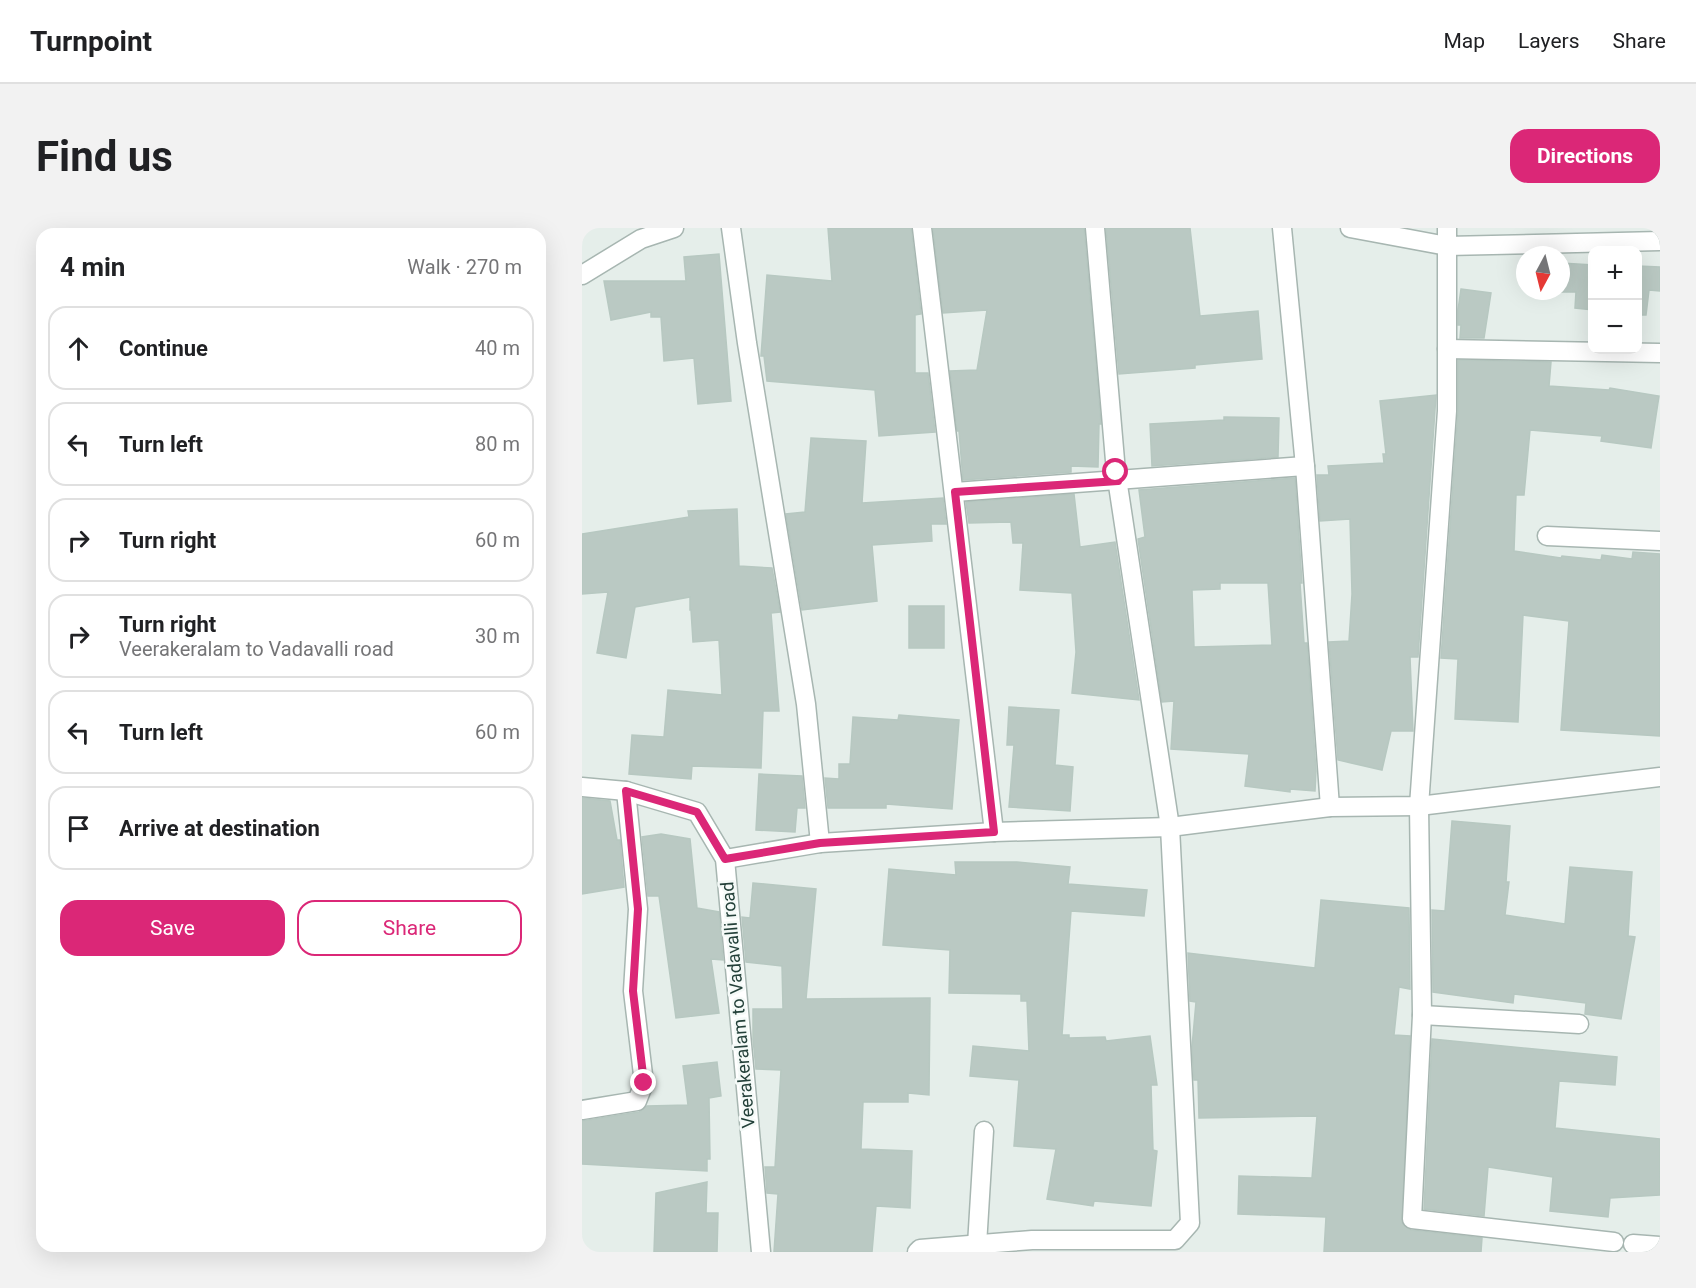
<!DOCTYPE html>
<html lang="en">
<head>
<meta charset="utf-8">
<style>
	body { margin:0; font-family:Roboto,sans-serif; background:#f2f2f2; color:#202124 }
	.controls { position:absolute; right:18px; top:18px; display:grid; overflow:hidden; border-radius:12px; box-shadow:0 6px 24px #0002 }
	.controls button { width:54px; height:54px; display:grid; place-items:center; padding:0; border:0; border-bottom:2px solid #e0e0e0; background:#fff; color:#202124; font:30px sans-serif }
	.compass { position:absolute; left:934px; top:18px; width:54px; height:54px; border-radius:50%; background:#fff; box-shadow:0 6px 24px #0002; rotate:187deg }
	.stop { position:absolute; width:18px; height:18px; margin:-14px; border:4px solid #db2777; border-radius:50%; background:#fff }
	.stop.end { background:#db2777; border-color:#fff; box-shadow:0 2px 6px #0008 }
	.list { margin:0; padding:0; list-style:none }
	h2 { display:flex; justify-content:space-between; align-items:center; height:78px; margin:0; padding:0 24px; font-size:26px }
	h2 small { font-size:20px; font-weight:400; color:#757577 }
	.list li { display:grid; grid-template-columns:39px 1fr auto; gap:18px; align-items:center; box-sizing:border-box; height:84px; margin:0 12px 12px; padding:0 12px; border:2px solid #e0e0e0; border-radius:18px }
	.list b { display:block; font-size:22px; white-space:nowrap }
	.list p { margin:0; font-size:20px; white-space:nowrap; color:#757577 }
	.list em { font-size:20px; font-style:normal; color:#757577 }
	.actions { display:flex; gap:12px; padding:18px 24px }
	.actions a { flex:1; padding:14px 0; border:2px solid #db2777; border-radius:18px; text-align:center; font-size:21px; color:#db2777 }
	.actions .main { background:#db2777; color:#fff }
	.icon { flex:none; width:33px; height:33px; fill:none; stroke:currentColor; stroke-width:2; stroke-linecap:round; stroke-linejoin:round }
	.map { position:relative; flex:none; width:1078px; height:1024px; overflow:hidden; border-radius:18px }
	header { display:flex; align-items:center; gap:36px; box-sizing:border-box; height:84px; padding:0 30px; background:#fff; border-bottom:2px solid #e0e0e0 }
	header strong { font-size:28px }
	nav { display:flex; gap:33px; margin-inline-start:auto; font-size:21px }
	.intro { display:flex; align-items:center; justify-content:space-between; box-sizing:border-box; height:144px; padding:0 36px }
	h1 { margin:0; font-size:42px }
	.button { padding:15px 27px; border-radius:18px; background:#db2777; color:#fff; font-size:21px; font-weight:700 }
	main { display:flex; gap:36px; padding:0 36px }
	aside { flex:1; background:#fff; border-radius:18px; box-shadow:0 6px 24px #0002 }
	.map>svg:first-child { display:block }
	.building { fill:#bac9c3; stroke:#b7c8c1; stroke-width:1.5; fill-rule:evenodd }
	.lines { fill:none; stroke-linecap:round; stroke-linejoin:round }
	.minor-casing { stroke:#a7b6b1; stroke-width:21 }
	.minor { stroke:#fff; stroke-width:18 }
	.route { stroke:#db2777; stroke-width:8 }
	.labels { text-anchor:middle; stroke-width:5; stroke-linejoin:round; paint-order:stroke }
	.street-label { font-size:18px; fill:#234039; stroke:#f5faf8 }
</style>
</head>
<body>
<header>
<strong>Turnpoint</strong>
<nav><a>Map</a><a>Layers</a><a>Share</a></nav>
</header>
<div class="intro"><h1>Find us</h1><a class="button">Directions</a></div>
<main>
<aside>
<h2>4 min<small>Walk · 270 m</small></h2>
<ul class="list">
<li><svg class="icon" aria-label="ahead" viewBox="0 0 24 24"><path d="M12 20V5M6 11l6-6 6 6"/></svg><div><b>Continue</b></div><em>40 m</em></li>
<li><svg class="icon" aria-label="left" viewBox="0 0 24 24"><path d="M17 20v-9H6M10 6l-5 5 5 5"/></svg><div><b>Turn left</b></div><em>80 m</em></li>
<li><svg class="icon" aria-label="right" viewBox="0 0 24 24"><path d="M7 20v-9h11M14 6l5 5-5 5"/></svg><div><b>Turn right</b></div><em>60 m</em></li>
<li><svg class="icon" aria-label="right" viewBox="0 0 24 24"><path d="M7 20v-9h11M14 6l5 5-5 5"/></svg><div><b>Turn right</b><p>Veerakeralam to Vadavalli road</p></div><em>30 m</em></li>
<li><svg class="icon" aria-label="left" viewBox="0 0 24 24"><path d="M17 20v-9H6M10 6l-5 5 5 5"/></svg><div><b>Turn left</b></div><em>60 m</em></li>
<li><svg class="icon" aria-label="arrive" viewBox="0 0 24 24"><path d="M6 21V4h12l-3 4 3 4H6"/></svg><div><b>Arrive at destination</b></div></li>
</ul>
<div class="actions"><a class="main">Save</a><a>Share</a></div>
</aside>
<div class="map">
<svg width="1078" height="1024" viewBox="0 0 1078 1024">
	<rect width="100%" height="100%" fill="#e5eeea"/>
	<!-- building -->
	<g class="building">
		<polygon points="246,0 329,0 339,86 333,87 333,145 346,145 353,204 297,208 293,162 185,153 182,128 179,128 185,47 250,53"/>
		<polygon points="351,0 502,0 519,196 517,196 516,239 489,238 489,244 381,252 377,203 375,203 368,143 395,142 405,82 361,85"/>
		<polygon points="524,0 608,0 618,88 676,83 680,131 613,137 613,140 537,146"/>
		<polygon points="137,26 149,173 116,176 112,130 82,133 79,89 69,89 69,84 29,92 22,53 104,53 102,29"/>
		<polygon points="979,35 1011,37 1011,82 993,80 994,64 979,64"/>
		<polygon points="1056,38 1078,39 1078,63 1067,62 1064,87 1056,87"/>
		<polygon points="879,61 909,65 902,110 878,110 879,97 876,97 876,82"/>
		<polygon points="876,132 969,134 967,158 1027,162 1028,160 1077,168 1069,220 1019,213 1020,208 948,202 942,267 934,267 932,323 979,330 980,328 1019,332 1020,327 1050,331 1051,324 1078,326 1078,508 979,502 987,393 941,387 936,494 873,491 876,431 859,430 876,184"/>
		<polygon points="854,167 836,429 828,429 831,503 809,503 800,542 756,532 747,414 767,413 770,366 768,291 738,293 735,247 747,247 746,238 802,235 801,226 804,226 798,173"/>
		<polygon points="642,189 697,190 696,229 570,238 568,196 642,192"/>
		<polygon points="229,210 284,213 280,275 361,270 364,296 349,296 350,313 290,317 295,373 220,382 204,286 223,284"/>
		<path d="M713,250l7,105h-2l4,60h3l9,128 -1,20 -25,-2v3l-45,-6 4,-32 -78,-5 3,-48 -12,1 -24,-163 7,-2 -6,-47zM638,355h48l4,62 -78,2 -2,-57 28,-1z"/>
		<polygon points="492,266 498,319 533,314 557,472 490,465 494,424 490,365 438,362 441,315 431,315 429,294 387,295 384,274"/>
		<polygon points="155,281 157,338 190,340 198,384 189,385 197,483 181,483 179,540 110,538 109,551 47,546 50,507 82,509 86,462 140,467 137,412 111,414 109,382 108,382 108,369 53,379 44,430 15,425 26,364 0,366 0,306 107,289 106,283"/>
		<rect x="327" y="378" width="35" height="42"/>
		<polygon points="427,479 477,482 473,537 491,539 488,583 427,579 432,517 425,517"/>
		<polygon points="317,487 377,492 370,581 304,576 304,580 246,580 243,550 257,551 257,536 268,536 271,489 316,492"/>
		<polygon points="177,546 220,548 223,580 215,580 213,604 174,602"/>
		<polygon points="0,570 28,573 35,612 38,612 42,659 0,666"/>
		<polygon points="870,593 928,598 924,654 927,654 923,687 983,696 988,639 1050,644 1046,708 1053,709 1039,791 1003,786 1004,775 932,766 931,775 851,764 850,682 863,683"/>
		<polygon points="79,606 108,611 115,680 137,684 141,732 129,731 137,785 94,790 77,668 66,668 60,609"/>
		<polygon points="373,634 435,634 488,639 486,656 565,662 562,688 489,683 480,807 487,807 487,810 523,809 524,813 568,808 575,857 569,857 571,922 575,923 569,978 512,973 511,978 465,971 474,921 432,918 437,852 388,848 391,818 447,823 445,773 439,773 439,766 367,765 368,722 301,717 307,641 374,647"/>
		<polygon points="171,655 234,661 224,771 348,770 347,867 326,865 326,874 281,874 279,921 330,923 328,980 294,978 290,1024 192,1024 196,966 185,965 183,939 193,939 199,842 174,841 171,811 171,781 201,781 200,738 164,734 160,689 168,690"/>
		<polygon points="739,672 827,680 828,761 817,759 812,807 828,808 820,995 829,1002 900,1010 899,1024 742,1024 744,989 656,986 657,948 730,950 735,888 617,890 616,852 612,852 610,819 614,774 608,773 606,725 733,740"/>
		<polygon points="850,811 1035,829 1033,857 977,853 973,900 1078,911 1078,967 1028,970 1026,989 968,983 971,949 906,939 902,988 842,981"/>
		<polygon points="135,834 139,868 127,870 128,931 125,931 125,943 0,936 0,893 57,884 65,878 106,877 101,838"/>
		<polygon points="125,954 124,985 136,985 135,1024 72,1024 74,965"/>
	</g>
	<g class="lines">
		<!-- minor casing -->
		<g class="minor-casing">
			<g id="minor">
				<polyline points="149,0 165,115 224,476 238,615"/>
				<polyline points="340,0 412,604"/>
				<polyline points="700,0 723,238 748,579"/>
				<polyline points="768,0 865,18 865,183 837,578 840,787 830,991 1032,1014"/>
				<polyline points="865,0 865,18 1078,13"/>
				<polyline points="0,47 59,11 92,0"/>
				<polyline points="865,121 1078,125"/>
				<polyline points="373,264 723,238"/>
				<polyline points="965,308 1078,313"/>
				<polyline points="0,559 44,563 115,584 143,631 179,1024"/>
				<polyline points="143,631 238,615 412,604 588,599 748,579 837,578 1078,549"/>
				<polyline points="840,787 997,796"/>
				<polyline points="0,882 55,873 62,855 51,763 56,681 44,563"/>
				<polyline points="1051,1016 1078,1018"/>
				<polyline points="395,1017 402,903"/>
				<polyline points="335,1024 338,1021 450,1012 593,1012 608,995 588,599 534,244 513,0"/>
			</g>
		</g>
		<!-- minor -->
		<use href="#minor" class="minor"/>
	</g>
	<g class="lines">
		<!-- route -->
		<polyline class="route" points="62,855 51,763 56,681 44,563 115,584 143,631 238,615 412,604 373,264 536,253 534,244"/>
	</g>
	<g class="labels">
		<!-- street labels -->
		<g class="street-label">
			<text transform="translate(156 777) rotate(-95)" y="6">Veerakeralam to Vadavalli road</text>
		</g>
	</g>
</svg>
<div class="controls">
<button>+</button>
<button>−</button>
</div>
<svg class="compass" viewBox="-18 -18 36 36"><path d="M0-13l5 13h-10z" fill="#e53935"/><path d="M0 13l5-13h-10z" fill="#757577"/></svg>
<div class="stop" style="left:534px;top:244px"></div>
<div class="stop end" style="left:62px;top:855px"></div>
</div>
</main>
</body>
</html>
